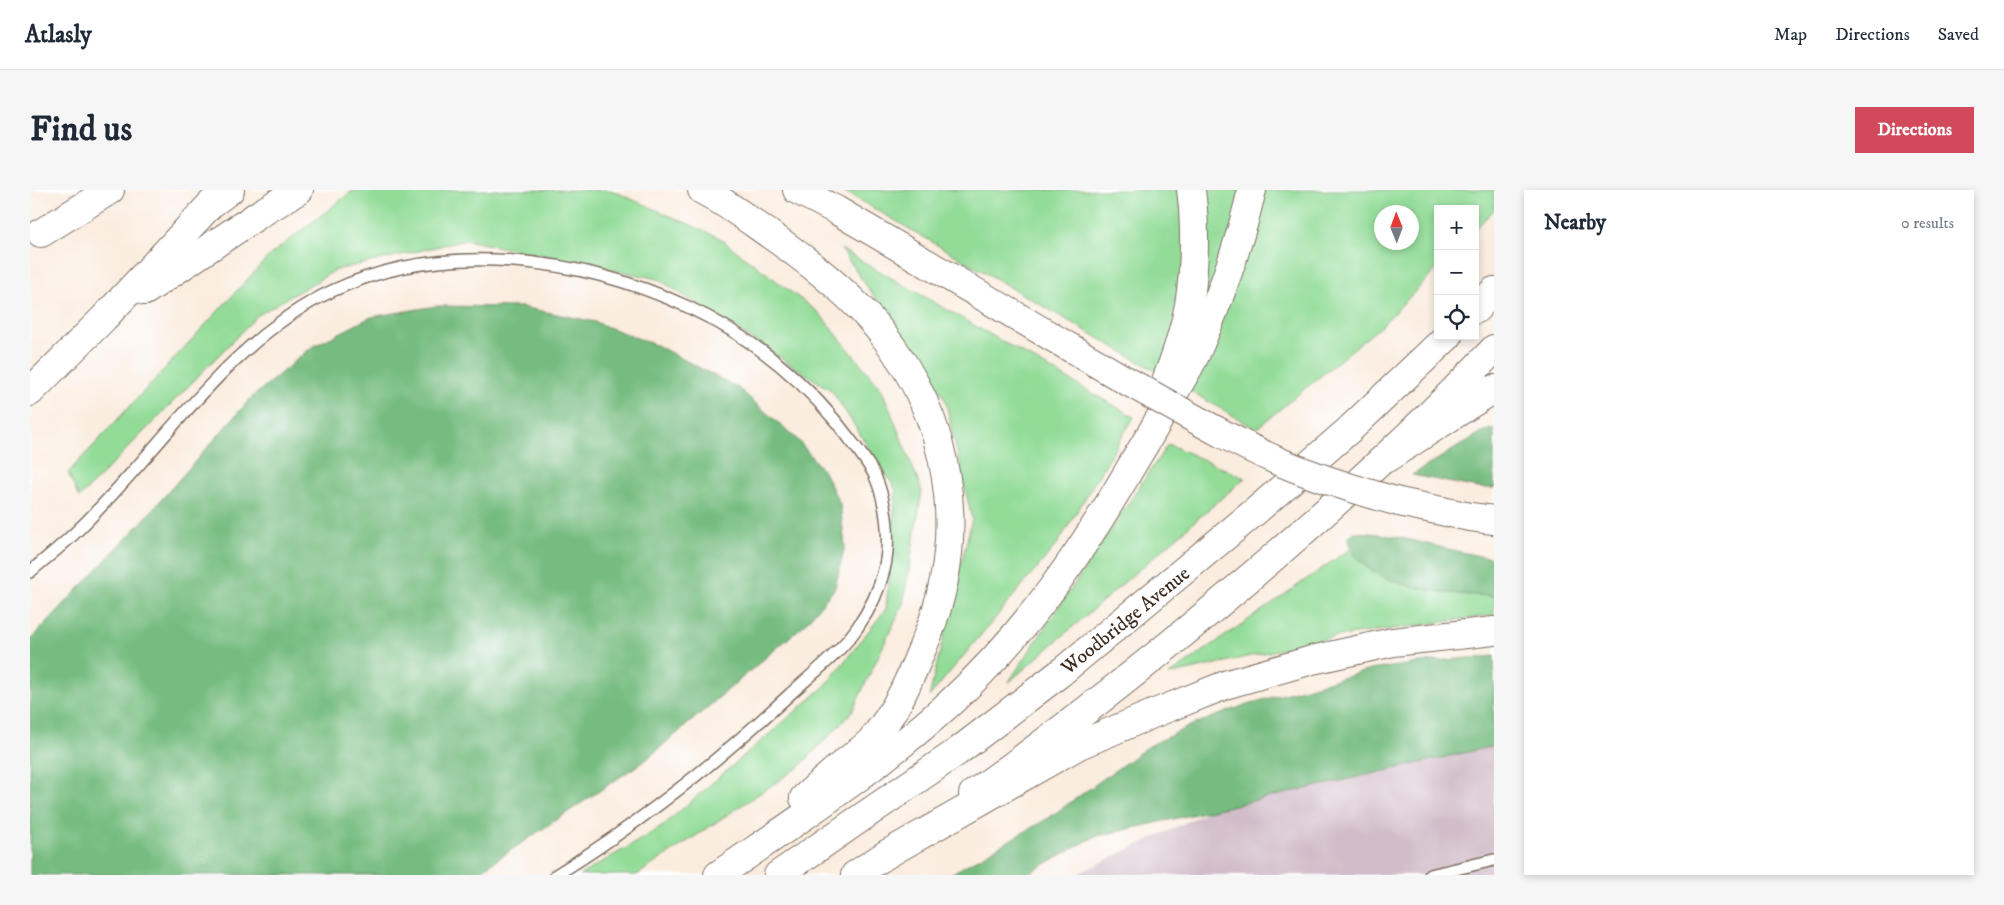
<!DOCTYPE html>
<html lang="en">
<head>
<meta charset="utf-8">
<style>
	body { margin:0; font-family:"IM FELL DW Pica",serif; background:#f6f6f7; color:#1f2937 }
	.controls { position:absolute; right:15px; top:15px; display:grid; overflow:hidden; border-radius:0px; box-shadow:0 2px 8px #0003 }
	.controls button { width:45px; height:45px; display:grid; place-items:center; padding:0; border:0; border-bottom:1px solid #e0e1e3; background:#fff; color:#1f2937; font:25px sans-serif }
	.compass { position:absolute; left:1344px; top:15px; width:45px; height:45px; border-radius:50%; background:#fff; box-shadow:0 2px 8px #0003; rotate:359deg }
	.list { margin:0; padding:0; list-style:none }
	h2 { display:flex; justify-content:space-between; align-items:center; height:65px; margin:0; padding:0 20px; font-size:21px }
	h2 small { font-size:16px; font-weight:400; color:#747a83 }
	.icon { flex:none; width:28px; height:28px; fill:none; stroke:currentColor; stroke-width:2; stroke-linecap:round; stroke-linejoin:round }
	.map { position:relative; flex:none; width:1464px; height:685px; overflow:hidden; border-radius:0px }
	header { display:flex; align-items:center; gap:30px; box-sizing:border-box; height:70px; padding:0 25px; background:#fff; border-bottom:1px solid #e0e1e3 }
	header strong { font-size:24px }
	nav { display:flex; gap:28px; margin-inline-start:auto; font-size:18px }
	.intro { display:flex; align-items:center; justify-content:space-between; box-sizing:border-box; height:120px; padding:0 30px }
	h1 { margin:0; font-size:35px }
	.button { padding:12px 22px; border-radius:0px; background:#d1495b; color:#fff; font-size:18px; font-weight:700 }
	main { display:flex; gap:30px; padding:0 30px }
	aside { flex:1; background:#fff; border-radius:0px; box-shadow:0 2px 8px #0003 }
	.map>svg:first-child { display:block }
	.industrial { fill:#d1bdc9 }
	.green { fill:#93dc98; stroke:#67835b; fill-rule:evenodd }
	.forest { fill:#76bc80; stroke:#58734f }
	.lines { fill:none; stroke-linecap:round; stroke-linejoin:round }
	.service-casing { stroke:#7e6e61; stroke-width:14 }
	.secondary-casing { stroke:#7e6e61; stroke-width:30 }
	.primary-casing { stroke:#7e6e61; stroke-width:30 }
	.motorway-casing { stroke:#7e6e61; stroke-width:30 }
	.service { stroke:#fff; stroke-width:11 }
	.secondary { stroke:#fff; stroke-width:28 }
	.primary { stroke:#fff; stroke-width:28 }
	.motorway { stroke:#fff; stroke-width:28 }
	.motorway-bridge-casing { stroke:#7e6e61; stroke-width:30; stroke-linecap:butt }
	.motorway-bridge { stroke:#fff; stroke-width:28 }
	.labels { text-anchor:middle; stroke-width:4; stroke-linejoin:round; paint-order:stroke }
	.street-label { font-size:20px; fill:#3b2a1e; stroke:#fff }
</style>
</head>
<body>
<header>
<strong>Atlasly</strong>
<nav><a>Map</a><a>Directions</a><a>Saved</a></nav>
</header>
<div class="intro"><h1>Find us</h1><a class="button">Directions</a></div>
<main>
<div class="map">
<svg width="1464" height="685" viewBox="0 0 1464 685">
	<rect width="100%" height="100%" fill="#fff"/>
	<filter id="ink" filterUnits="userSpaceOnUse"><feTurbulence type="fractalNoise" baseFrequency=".02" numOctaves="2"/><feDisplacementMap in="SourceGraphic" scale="10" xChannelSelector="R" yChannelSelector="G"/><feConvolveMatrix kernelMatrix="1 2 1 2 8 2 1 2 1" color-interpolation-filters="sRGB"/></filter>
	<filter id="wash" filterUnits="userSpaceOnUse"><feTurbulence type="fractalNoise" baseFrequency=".0096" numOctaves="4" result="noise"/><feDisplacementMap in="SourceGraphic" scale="20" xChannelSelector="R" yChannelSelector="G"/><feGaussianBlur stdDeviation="1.12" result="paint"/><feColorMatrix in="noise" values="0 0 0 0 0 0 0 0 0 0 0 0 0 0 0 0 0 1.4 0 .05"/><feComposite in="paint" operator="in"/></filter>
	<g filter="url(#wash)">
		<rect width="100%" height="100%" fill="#faecde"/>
		<!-- industrial -->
		<polygon class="industrial" points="1464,543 1464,685 1045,685 1262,582"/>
		<!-- green -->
		<g class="green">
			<polygon points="328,0 581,0 688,47 789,123 852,200 892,301 873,414 822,522 769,577 607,685 550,685 630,638 795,496 856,419 866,300 802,201 628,89 436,50 306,80 228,125 49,308 38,283 240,65 321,2"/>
			<path d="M812,0h652v20l-19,19v-20h-37v59l-57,58 -125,103zM1352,22h30v30h-30z"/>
			<polygon points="811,59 1104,227 1028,353 899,507 942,329 915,209"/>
			<polygon points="1138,254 1215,288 978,493"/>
			<polygon points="1320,359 1336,376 1464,406 1464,425 1303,447 1139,485"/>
		</g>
		<!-- forest -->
		<g class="forest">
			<polygon points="406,116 492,117 565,132 628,156 708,198 768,250 794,282 810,314 815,356 805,398 775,434 617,569 444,685 0,685 0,450 108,336 221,208 282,157 341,127"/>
			<polygon points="1464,238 1464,298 1448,298 1382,285 1452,242"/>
			<path d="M1324,342c47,1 93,20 140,26v38c-41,-1 -137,-7 -146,-58z"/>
			<polygon points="1464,466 1464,556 1064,647 995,685 919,685 1020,627 1119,556 1162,535 1218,514 1340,480 1404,471"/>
		</g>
	</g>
	<g filter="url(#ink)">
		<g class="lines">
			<!-- service casing -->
			<g class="service-casing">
				<g id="service">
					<path d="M0,382c16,-14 33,-27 48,-42 80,-77 151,-191 254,-239 110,-52 249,-34 356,16 58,27 110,68 150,117 12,16 28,34 37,52 12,28 16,65 9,94 -5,21 -15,41 -27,58 -18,26 -45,46 -68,67 -72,67 -149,128 -233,180"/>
					<polyline points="1400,685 1464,670"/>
				</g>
			</g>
			<!-- secondary casing -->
			<g class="secondary-casing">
				<g id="secondary">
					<polyline points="1445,120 1464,101"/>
					<path d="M943,604c95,-67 186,-139 275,-215 86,-73 169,-148 246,-230"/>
					<polyline points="748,685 927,562 1029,484 1227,320 1319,240 1418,146"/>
				</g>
			</g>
			<!-- primary casing -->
			<g class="primary-casing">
				<polyline id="primary" points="825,685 857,664"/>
			</g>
			<!-- motorway casing -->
			<g class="motorway-casing">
				<g id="motorway">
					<path d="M672,0c25,13 47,30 70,46 39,27 79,58 109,96 70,88 88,200 46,305 -16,38 -28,72 -56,104 -8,8 -18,15 -27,22 -13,11 -27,23 -40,35"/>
					<polyline points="767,0 806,20 1095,190"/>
					<polyline points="11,43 80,0"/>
					<polyline points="115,101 231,23 269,0"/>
					<path d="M1136,191c8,-20 15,-41 20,-62 9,-36 10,-92 5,-129"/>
					<polyline points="0,202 74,128 181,14 200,0"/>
					<polyline points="1357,268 1464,199"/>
					<polyline points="1369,312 1440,327 1464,330"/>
					<polyline points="857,664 1049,555 1125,523 1198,494 1282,470 1363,452 1464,441"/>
					<path d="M688,685c80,-55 162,-108 233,-173 76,-70 133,-153 184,-242 15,-24 29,-49 43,-74 6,-11 14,-23 19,-35 23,-52 42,-106 55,-161"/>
				</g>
			</g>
			<!-- service -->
			<use href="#service" class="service"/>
			<!-- secondary -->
			<use href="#secondary" class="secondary"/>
			<!-- primary -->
			<use href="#primary" class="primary"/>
			<!-- motorway -->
			<use href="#motorway" class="motorway"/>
			<!-- motorway-bridge casing -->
			<g class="motorway-bridge-casing">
				<path id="motorway-bridge" d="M1095,190c51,28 101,58 155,82 38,16 79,29 119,40"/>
			</g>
			<!-- motorway-bridge -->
			<use href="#motorway-bridge" class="motorway-bridge"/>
		</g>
	</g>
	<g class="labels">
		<!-- street labels -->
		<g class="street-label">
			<text transform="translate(1095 430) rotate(-39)" y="7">Woodbridge Avenue</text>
		</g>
	</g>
</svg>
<div class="controls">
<button>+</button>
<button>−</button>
<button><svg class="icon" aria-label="locate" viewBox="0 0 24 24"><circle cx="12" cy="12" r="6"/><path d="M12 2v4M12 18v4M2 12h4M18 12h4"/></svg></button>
</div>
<svg class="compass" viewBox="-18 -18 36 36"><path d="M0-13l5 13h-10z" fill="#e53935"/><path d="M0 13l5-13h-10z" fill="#747a83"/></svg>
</div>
<aside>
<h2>Nearby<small>0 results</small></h2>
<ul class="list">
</ul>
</aside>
</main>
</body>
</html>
